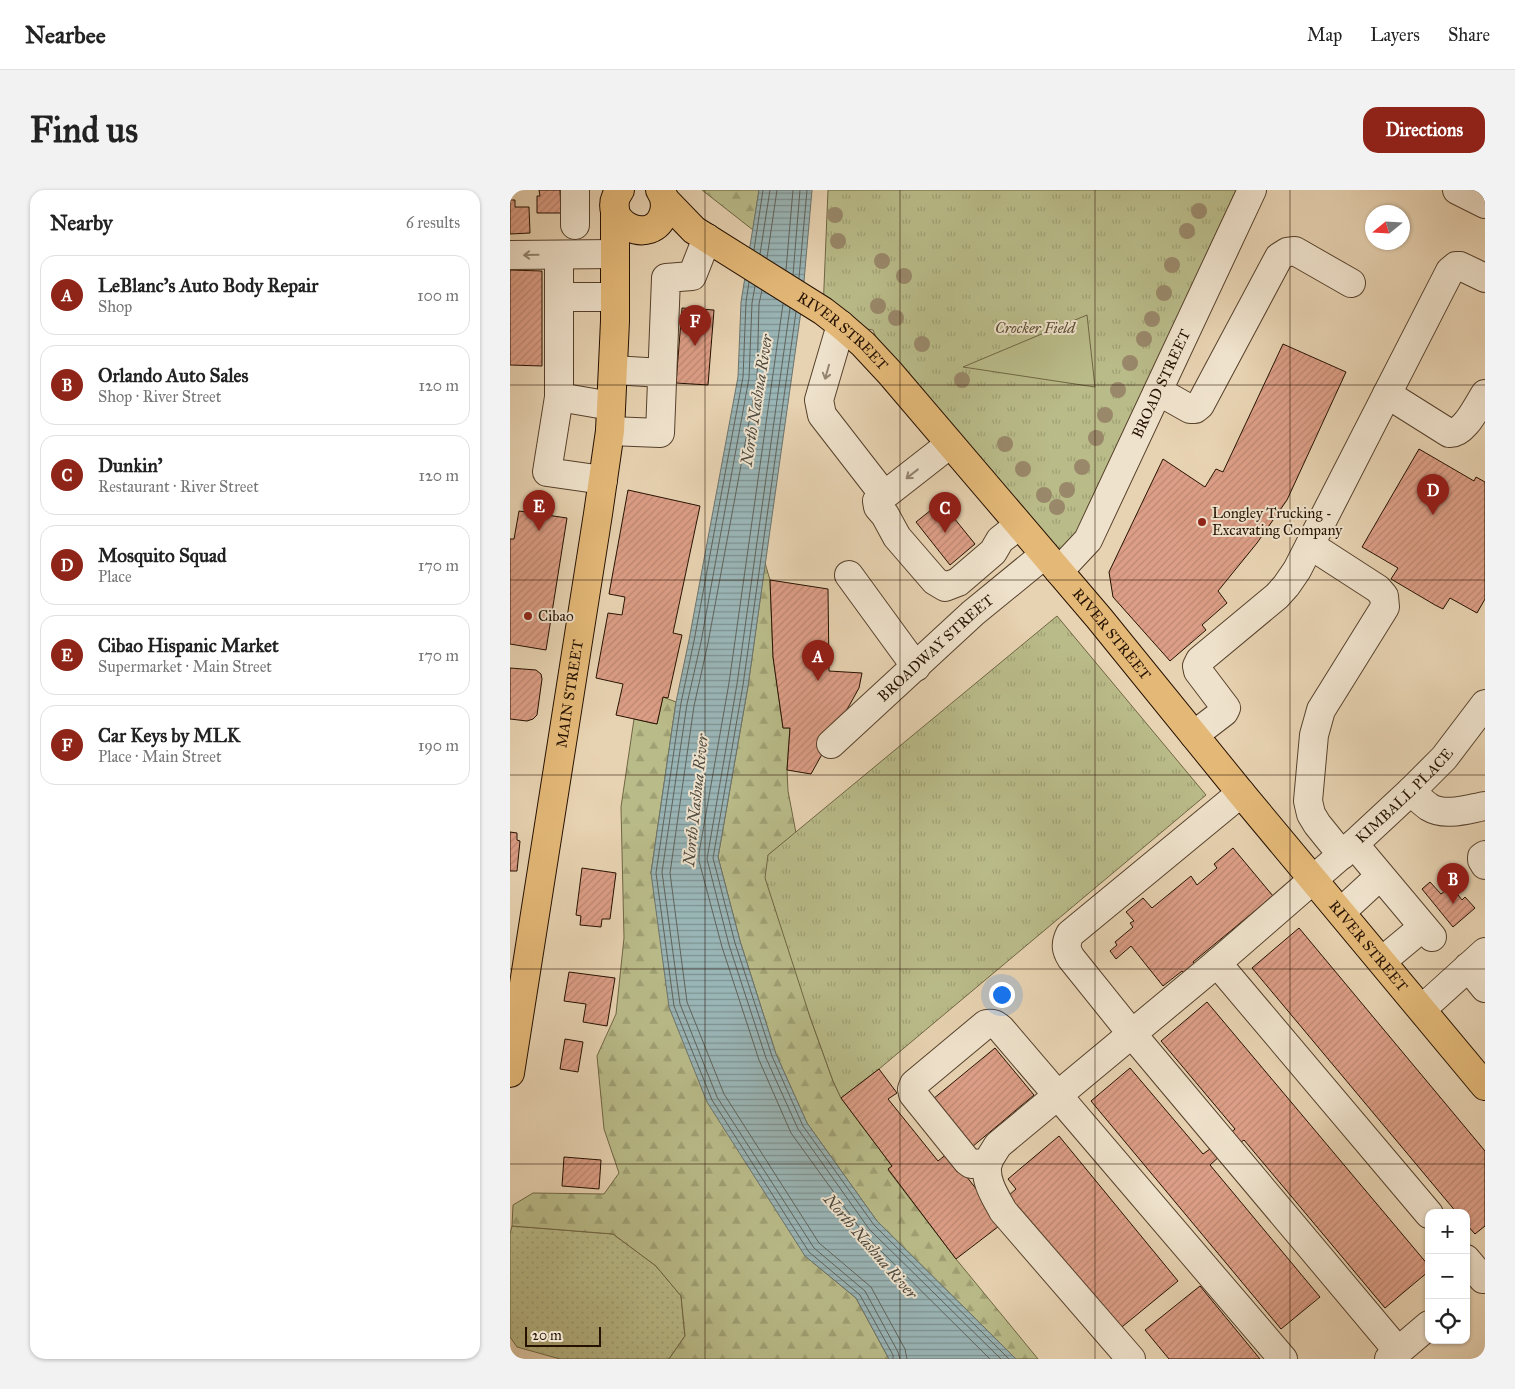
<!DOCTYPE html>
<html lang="en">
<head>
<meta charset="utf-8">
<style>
	body { margin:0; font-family:"IM FELL Great Primer",serif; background:#f2f2f2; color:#222 }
	.controls { position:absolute; right:15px; bottom:15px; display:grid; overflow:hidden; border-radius:10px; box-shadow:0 1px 4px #0004 }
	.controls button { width:45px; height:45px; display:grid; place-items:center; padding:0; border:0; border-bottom:1px solid #e0e0e0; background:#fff; color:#222; font:25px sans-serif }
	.compass { position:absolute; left:855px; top:15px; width:45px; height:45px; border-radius:50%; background:#fff; box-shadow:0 1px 4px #0004; rotate:252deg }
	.scale { position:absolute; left:15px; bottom:12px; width:76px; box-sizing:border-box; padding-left:5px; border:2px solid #251100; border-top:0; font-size:14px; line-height:18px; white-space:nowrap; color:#251100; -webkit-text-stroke:4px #efe2cc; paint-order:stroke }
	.you { position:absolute; left:491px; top:804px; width:18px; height:18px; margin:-12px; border:4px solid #fff; border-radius:50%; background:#1a73e8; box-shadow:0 0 0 8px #1a73e833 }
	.badge { display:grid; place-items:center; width:32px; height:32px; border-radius:50%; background:#8f2418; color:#fff; font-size:16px; font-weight:700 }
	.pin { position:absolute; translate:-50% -41px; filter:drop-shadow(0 1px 2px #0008) }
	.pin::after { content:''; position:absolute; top:26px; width:18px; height:15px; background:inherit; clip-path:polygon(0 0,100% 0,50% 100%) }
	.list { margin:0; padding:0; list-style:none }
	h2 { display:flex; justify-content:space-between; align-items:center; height:65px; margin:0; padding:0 20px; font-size:21px }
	h2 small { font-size:16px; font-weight:400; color:#767676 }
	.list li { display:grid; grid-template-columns:32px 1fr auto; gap:15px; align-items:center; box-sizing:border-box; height:80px; margin:0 10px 10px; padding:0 10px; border:1px solid #e0e0e0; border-radius:15px }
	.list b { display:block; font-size:19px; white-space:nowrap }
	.list p { margin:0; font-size:16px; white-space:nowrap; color:#767676 }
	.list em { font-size:16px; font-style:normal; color:#767676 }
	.icon { flex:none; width:28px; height:28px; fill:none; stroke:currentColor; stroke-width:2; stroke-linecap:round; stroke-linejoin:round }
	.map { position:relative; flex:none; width:975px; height:1169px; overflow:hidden; border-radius:15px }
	header { display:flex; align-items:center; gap:30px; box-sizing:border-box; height:70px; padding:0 25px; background:#fff; border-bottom:1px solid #e0e0e0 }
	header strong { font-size:24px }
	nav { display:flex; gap:28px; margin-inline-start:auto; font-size:18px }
	.intro { display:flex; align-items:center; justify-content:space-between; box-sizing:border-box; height:120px; padding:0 30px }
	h1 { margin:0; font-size:35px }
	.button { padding:12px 22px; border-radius:15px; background:#8f2418; color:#fff; font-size:18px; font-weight:700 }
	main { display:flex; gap:30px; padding:0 30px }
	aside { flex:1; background:#fff; border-radius:15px; box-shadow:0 1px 4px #0004 }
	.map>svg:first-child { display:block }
	.grass { fill:url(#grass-dots); stroke:#6f6644 }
	.forest { fill:url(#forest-firs); stroke:#6f6644 }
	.park { fill:url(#park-tufts); stroke:#6f6644 }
	.pitch { fill:#b9bb89; stroke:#6f6644 }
	.water { fill:url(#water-rules); stroke:#6b736d }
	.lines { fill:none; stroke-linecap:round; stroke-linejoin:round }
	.shore { stroke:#60635b; stroke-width:1 }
	.building { fill:url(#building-hatch); stroke:#251100 }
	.minor-casing { stroke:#56412c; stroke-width:30 }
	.major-casing { stroke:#251100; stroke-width:30 }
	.highway-casing { stroke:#251100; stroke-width:30 }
	.minor { stroke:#efe2cc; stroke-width:28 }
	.major { stroke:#e4b978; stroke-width:28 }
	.highway { stroke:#e4b978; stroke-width:28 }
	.tree { fill:#99886a }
	.oneway { stroke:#948470 }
	.grid { fill:none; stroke:#251100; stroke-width:1; stroke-opacity:0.55 }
	.poi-dot { fill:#8f2418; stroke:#efe2cc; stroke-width:2 }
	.labels { text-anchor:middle; stroke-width:4; stroke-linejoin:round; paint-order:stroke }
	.park-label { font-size:15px; font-style:italic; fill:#594c30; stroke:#efe2cc }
	.street-label { font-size:15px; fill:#251100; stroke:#efe2cc }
	.poi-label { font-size:15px; fill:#251100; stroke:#efe2cc; text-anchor:start }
	.water-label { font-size:16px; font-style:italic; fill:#4e4a40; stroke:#efe2cc }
</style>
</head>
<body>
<header>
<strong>Nearbee</strong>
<nav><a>Map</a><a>Layers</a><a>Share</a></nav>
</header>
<div class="intro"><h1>Find us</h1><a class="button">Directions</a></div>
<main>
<aside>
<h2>Nearby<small>6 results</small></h2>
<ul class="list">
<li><span class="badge">A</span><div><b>LeBlanc's Auto Body Repair</b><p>Shop</p></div><em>100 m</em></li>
<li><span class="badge">B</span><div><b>Orlando Auto Sales</b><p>Shop · River Street</p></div><em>120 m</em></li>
<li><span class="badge">C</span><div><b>Dunkin'</b><p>Restaurant · River Street</p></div><em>120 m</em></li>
<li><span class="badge">D</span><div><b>Mosquito Squad</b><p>Place</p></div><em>170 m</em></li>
<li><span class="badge">E</span><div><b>Cibao Hispanic Market</b><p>Supermarket · Main Street</p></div><em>170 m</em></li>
<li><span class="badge">F</span><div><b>Car Keys by MLK</b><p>Place · Main Street</p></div><em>190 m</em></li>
</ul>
</aside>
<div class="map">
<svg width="975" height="1169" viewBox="0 0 975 1169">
	<defs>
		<pattern id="grass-dots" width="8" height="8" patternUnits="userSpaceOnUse" patternTransform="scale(1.25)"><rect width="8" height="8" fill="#b9bb89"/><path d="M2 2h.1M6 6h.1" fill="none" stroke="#9fa074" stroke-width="1.8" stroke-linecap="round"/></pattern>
		<pattern id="forest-firs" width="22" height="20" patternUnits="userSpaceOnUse" patternTransform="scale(1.25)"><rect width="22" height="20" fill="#b9bb89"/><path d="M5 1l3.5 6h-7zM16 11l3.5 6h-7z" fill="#9fa074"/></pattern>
		<pattern id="park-tufts" width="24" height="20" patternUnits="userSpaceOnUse" patternTransform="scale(1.25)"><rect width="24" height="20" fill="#b9bb89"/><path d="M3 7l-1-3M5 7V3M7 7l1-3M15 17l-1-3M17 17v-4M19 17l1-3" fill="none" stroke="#9fa074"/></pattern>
		<pattern id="water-rules" width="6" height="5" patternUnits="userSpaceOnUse" patternTransform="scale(1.25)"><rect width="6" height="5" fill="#9ab5b6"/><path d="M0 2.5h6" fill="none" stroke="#7d9292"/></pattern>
		<pattern id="building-hatch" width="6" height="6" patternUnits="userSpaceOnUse" patternTransform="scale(1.25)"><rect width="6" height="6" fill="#dc9e86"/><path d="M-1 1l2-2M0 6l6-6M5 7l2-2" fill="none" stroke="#bd8772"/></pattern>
	</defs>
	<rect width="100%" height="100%" fill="#e7d2b1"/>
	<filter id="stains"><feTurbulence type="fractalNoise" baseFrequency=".004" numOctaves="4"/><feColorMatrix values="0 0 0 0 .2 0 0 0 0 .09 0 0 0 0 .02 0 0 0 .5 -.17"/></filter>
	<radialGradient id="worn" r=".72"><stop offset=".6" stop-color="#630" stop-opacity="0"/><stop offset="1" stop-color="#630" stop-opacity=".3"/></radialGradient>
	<!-- grass -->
	<polygon class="grass" points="2,1036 103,1044 146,1076 171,1106 175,1146 159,1169 50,1169 7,1157 0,1147 0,1044"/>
	<!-- forest -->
	<g class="forest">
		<polygon points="192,0 249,0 243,40"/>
		<polygon points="255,373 260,390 263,467 273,538 280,538 277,580 278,601 286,643 258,665 300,827 323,891 331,908 382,976 378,980 446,1069 528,1169 506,1169 367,1031 297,933 266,864 230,751 208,667 238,496"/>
		<polygon points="153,507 166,512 141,683 295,1066 346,1108 379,1169 159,1169 175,1146 171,1106 146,1076 103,1044 2,1036 3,1015 23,1003 94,1004 109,983 94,939 87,866 106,824 114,748 111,617 124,529 147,534"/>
	</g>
	<!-- park -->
	<g class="park">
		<polygon points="318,0 742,0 549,381 380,183 363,140 331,135 313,121"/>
		<polygon points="547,426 696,605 369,879 331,908 323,891 300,827 255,688 258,665"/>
	</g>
	<!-- pitch -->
	<polygon class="pitch" points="577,125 585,197 453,177"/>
	<!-- water -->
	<polygon class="water" points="249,0 302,0 292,114 238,496 208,667 230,751 266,864 297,933 367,1031 506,1169 379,1169 346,1108 295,1066 197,912 159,817 141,683 166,512 179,450 228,187 231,112"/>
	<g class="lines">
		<!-- shore -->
		<g class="shore">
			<polyline points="244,60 253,0"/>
			<polyline points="250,64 260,0"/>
			<polyline points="257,68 267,0"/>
			<polyline points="276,80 283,0"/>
			<polyline points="283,85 290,0"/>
			<polyline points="289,88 297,0"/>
			<polyline points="239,92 236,112 233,187 184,451 171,513 146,683 164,816 202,910 299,1062 350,1105 383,1165 383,1169"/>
			<polyline points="245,96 242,113 239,188 191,452 177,514 152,682 170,814 207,907 304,1058 355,1101 388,1162 390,1169"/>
			<polyline points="252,100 249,114 247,189 198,453 184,516 160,683 177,812 214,904 309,1053 361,1097 395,1159 397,1169"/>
			<polyline points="273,114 219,493 189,663 189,671 212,757 249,870 281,943 354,1044 480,1169"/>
			<polyline points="280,118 227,494 197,669 219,755 256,868 288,939 359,1039 491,1169"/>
			<polyline points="286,122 233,495 203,668 225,753 262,866 293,936 364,1035 499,1169"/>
		</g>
	</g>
	<!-- building -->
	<g class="building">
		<polygon points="29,0 50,0 51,23 27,23 27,6 30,6"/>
		<polygon points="0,10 5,10 5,17 19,17 20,43 0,44"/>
		<polygon points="0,80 32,81 32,176 0,175"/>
		<polygon points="172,118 204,120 198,195 166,193"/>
		<polygon points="773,154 836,182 777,310 747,353 708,401 717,413 692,435 696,440 660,471 603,407 599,382 653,269 695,297 706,279 713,282"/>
		<polygon points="909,259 964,291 966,287 975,292 975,409 967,423 940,408 933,419 925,415 881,389 888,378 852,357"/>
		<polygon points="118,300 190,316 163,443 172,445 158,508 153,507 147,534 106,525 113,494 86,488 98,423 112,425 115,407 99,404"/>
		<polygon points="431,312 465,354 440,375 406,332"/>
		<polygon points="9,321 57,328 36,460 0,454 0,349 4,349"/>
		<polygon points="260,390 318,399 319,481 352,483 349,498 301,584 277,580 280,538 273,538 263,467"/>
		<polygon points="0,478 26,480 31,484 32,489 27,525 23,529 17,531 0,529"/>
		<polygon points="0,642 7,643 7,650 10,651 7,681 0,681"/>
		<polygon points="723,658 763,706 683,772 693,785 682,793 672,781 653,796 621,756 606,769 600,761 607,755 605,752 623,737 620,733 624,731 616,722 633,708 642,718 681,686 687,695 707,678 704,674"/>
		<polygon points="72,678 106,683 100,729 92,729 91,737 70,735 71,726 66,725"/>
		<polygon points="920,692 931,704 941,696 952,710 955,707 965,718 943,737 912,699"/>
		<polygon points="789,738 975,961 975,1036 965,1044 956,1034 956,1023 947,1023 742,778"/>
		<polygon points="59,782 105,788 97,836 73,832 76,814 54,811"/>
		<polygon points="697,812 919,1076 919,1081 875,1118 734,950 727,955 718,945 725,939 651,851"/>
		<polygon points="55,849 73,852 68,882 50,879"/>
		<polygon points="485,858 524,905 462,957 423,909"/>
		<polygon points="620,878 693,964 704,956 711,965 700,975 810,1107 771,1139 581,911"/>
		<polygon points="369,879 387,903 378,909 428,971 438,963 493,1033 446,1069 378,979 382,976 331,908"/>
		<polygon points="549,946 668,1091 607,1141 497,1007 506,999 498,989"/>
		<polygon points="54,967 91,970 89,999 52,996"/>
		<polygon points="690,1096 750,1169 659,1169 635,1140"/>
	</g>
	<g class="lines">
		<!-- minor casing -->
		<g class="minor-casing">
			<g id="minor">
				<polyline points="947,0 975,14"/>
				<polyline points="65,35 65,0"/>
				<polyline points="0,65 105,64"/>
				<polyline points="49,65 49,207 37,282 93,290"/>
				<polyline points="49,107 105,107"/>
				<polyline points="331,135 309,210 312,225 374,305"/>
				<polyline points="103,180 152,183"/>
				<polyline points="648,201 680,219 685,219 690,215 769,67 777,62 785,61 841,93"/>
				<path d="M877,204l62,39c15,2 28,-27 36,-39"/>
				<polyline points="49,207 101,216"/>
				<polyline points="100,241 150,243 156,88 182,86 197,48"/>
				<polyline points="440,254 367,311 368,317 375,325 387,347 425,391 435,397 448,392 483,362 490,350 509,335"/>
				<polyline points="800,355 868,399 874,406 875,417 811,520 804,545 798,611 801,624 807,634 832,665"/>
				<path id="s1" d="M549,381l29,-31 164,-350"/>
				<polyline points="339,385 406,477"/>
				<polyline points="684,545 714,522 716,518 688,481 687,476 690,470 767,406 776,396 787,380 940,81 946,76 950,76 975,88"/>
				<path id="s2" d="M321,554l142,-131 71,-58"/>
				<path d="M901,601c6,6 12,12 18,16 16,10 39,2 56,-1"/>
				<path d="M731,603l-171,141c-5,10 -4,16 1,24l61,76 266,317"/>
				<polyline points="844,654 922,747"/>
				<polyline points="975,665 972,667 972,670 975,675"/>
				<polyline points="831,722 870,686"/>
				<polyline points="872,771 913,737"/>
				<polyline points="707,773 919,1024"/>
				<polyline points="958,777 975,798"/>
				<polyline points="912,819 975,762"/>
				<path d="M478,973l-17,1 -4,-3 -54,-67 -1,-5 2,-5 72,-60c7,-1 9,0 15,5l282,330"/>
				<polyline points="956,1069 973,1089"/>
				<path id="s3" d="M621,1169l-128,-148c-7,-13 -20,-32 -15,-49 2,-5 7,-12 10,-17l219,-182 137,-119 57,-53 33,-33 41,-54"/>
				<polyline points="879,1169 919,1135"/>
			</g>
		</g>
		<!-- major casing -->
		<g class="major-casing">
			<g id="major">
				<path id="s4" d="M0,883l88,-559 12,-83 5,-110v-112"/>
			</g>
		</g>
		<!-- highway casing -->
		<g class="highway-casing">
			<g id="highway">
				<path d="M110,0c-24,32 34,60 44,22 2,-8 1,-15 -4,-22"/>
				<path id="s5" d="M155,10l29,30 129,81 18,14 22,19 27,29 209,245 142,175 244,293"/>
			</g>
		</g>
		<!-- minor -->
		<use href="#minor" class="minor"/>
		<!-- major -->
		<use href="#major" class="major"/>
		<!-- highway -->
		<use href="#highway" class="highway"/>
	</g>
	<!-- trees -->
	<g class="tree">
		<circle cx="689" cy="21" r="8"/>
		<circle cx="325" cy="25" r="8"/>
		<circle cx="677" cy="41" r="8"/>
		<circle cx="328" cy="51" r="8"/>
		<circle cx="372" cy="71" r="8"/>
		<circle cx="662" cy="75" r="8"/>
		<circle cx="394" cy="86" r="8"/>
		<circle cx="654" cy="103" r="8"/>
		<circle cx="368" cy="116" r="8"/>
		<circle cx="386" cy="128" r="8"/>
		<circle cx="642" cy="129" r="8"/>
		<circle cx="634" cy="149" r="8"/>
		<circle cx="412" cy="154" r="8"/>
		<circle cx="620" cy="173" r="8"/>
		<circle cx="452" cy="190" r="8"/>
		<circle cx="608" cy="200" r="8"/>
		<circle cx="595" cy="225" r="8"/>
		<circle cx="586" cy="248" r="8"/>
		<circle cx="495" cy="254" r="8"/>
		<circle cx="572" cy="277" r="8"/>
		<circle cx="513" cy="279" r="8"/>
		<circle cx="557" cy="300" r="8"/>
		<circle cx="534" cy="305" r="8"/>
		<circle cx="547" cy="317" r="8"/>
	</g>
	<!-- one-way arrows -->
	<defs><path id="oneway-shaft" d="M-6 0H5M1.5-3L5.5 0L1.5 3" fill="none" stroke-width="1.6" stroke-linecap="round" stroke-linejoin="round" transform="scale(1.25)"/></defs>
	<g class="oneway">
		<use href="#oneway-shaft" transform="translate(21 65) rotate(179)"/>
		<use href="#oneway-shaft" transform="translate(317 182) rotate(106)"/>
		<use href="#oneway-shaft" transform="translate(402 284) rotate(142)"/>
	</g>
	<!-- grid -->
	<path class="grid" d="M195,0v1169M390,0v1169M585,0v1169M780,0v1169M0,195h975M0,390h975M0,585h975M0,779h975M0,974h975"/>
	<!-- markers -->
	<g class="poi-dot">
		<circle cx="692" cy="332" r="5"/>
		<circle cx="18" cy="426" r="5"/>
	</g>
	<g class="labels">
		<!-- park labels -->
		<g class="park-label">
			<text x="525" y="143">Crocker Field</text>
		</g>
		<!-- street labels -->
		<g class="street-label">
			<text dy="5" stroke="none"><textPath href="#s5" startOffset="222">RIVER STREET</textPath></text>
			<text dy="5" stroke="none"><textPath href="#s1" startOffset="215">BROAD STREET</textPath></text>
			<text dy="5" stroke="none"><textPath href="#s5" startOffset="628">RIVER STREET</textPath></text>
			<text dy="5" stroke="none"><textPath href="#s2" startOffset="142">BROADWAY STREET</textPath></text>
			<text dy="5" stroke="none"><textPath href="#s4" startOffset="384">MAIN STREET</textPath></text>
			<text dy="5" stroke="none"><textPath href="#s3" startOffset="804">KIMBALL PLACE</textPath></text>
			<text dy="5" stroke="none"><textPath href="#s5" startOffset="1032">RIVER STREET</textPath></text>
		</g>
		<!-- poi labels -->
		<g class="poi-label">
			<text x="702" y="328">Longley Trucking -<tspan x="702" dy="17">Excavating Company</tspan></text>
			<text x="28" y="431">Cibao</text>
		</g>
		<!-- water labels -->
		<g class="water-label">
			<text transform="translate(246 210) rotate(-81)" y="6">North Nashua River</text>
			<text transform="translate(185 610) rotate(-84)" y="6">North Nashua River</text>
			<text transform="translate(361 1056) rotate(49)" y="6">North Nashua River</text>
		</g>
	</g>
	<rect width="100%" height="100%" filter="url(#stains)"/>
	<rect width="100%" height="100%" fill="url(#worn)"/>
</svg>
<div class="controls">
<button>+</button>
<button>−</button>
<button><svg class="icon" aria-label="locate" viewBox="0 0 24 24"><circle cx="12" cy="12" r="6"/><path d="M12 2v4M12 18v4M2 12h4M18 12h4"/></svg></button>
</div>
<svg class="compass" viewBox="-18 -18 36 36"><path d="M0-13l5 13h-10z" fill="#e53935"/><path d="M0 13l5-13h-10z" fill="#767676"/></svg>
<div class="scale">20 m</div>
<div class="you"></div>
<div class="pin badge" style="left:308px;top:491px">A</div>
<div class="pin badge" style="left:943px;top:714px">B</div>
<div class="pin badge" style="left:435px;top:343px">C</div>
<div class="pin badge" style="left:923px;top:325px">D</div>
<div class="pin badge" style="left:29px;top:341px">E</div>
<div class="pin badge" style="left:185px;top:156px">F</div>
</div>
</main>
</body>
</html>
